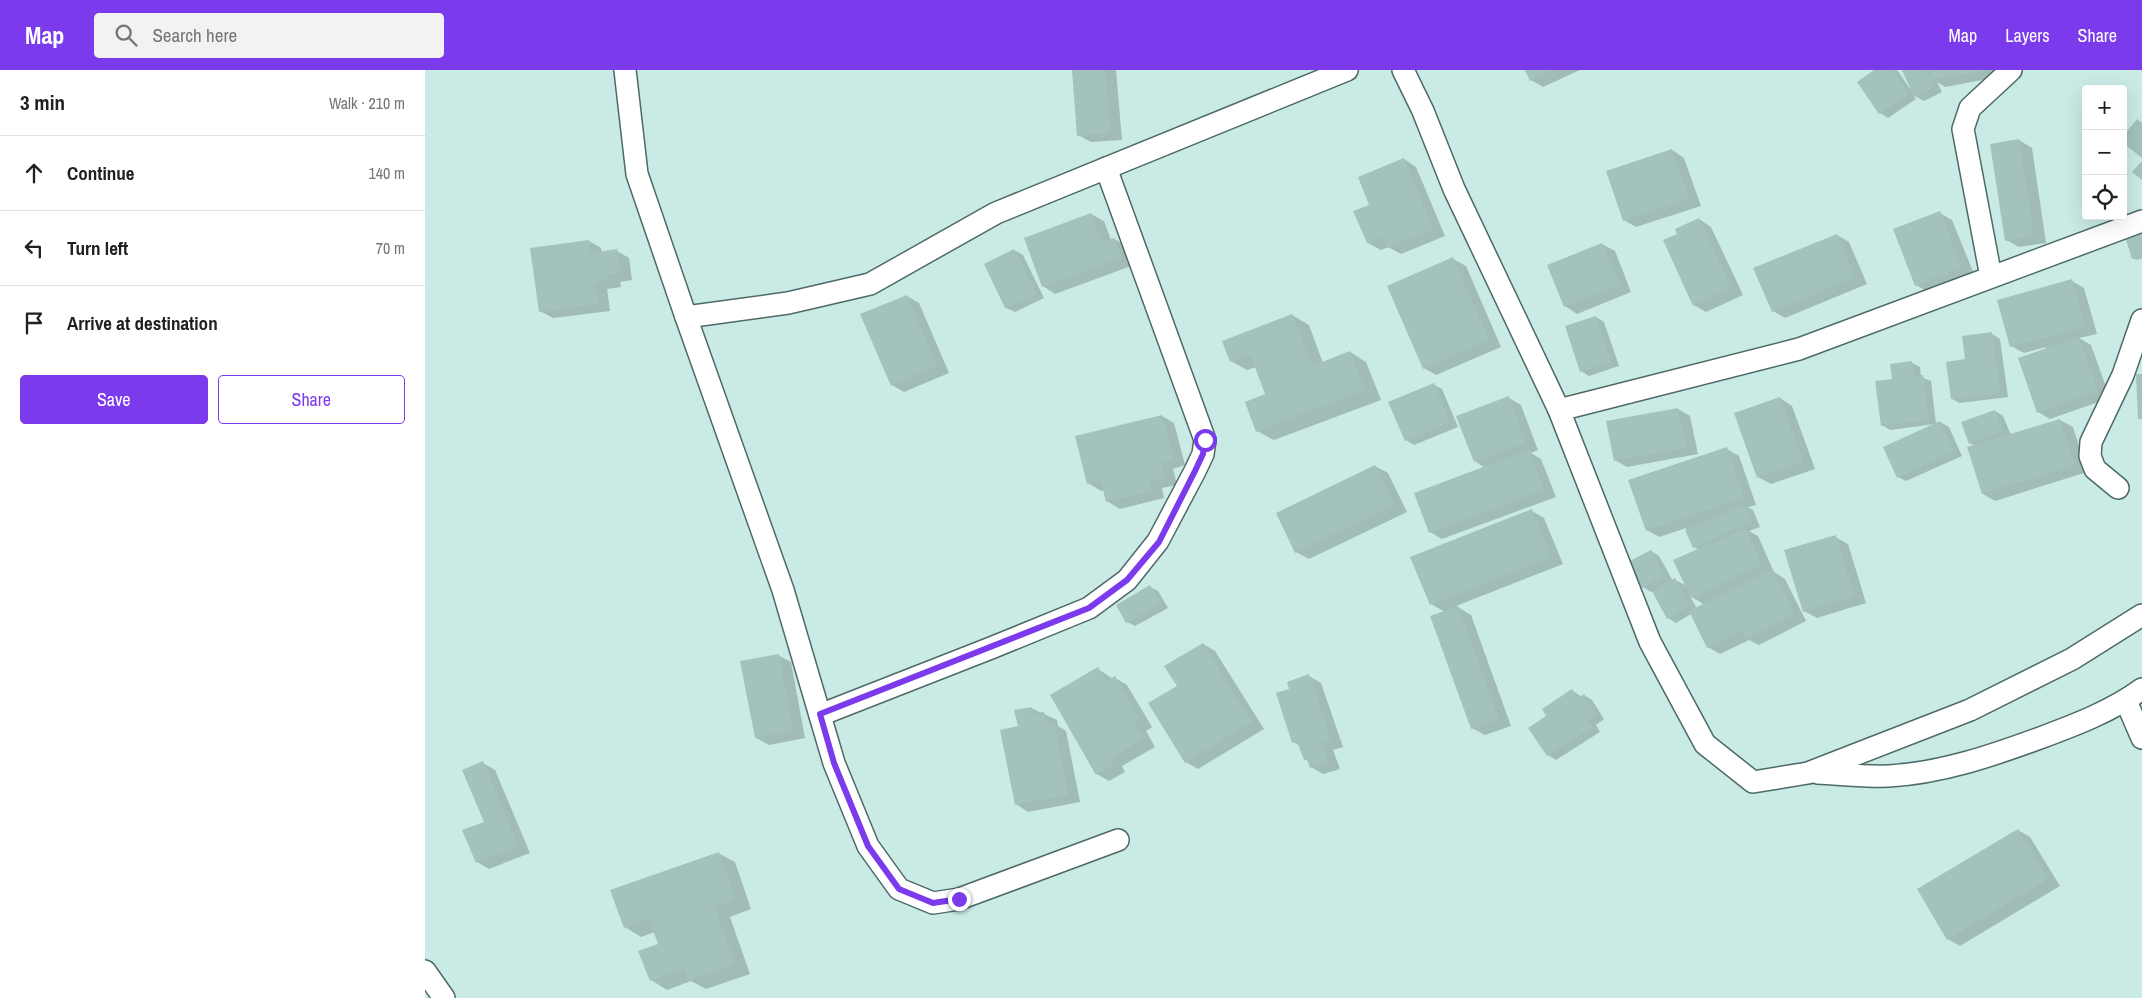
<!DOCTYPE html>
<html lang="en">
<head>
<meta charset="utf-8">
<style>
	body { margin:0; font-family:"Archivo Narrow",sans-serif; background:#f2f2f2; color:#202124 }
	.controls { position:absolute; right:15px; top:15px; display:grid; overflow:hidden; border-radius:5px; box-shadow:0 5px 20px #0002 }
	.controls button { width:45px; height:45px; display:grid; place-items:center; padding:0; border:0; border-bottom:1px solid #e0e0e0; background:#fff; color:#202124; font:25px sans-serif }
	.stop { position:absolute; width:15px; height:15px; margin:-11px; border:4px solid #7c3aed; border-radius:50%; background:#fff }
	.stop.end { background:#7c3aed; border-color:#fff; box-shadow:0 1px 5px #0008 }
	.list { margin:0; padding:0; list-style:none }
	h2 { display:flex; justify-content:space-between; align-items:center; height:65px; margin:0; padding:0 20px; font-size:21px }
	h2 small { font-size:16px; font-weight:400; color:#757577 }
	.list li { display:grid; grid-template-columns:32px 1fr auto; gap:15px; align-items:center; box-sizing:border-box; height:75px; padding:0 20px; border-top:1px solid #e0e0e0 }
	.list b { display:block; font-size:19px; white-space:nowrap }
	.list em { font-size:16px; font-style:normal; color:#757577 }
	.actions { display:flex; gap:10px; padding:15px 20px }
	.actions a { flex:1; padding:11px 0; border:1px solid #7c3aed; border-radius:5px; text-align:center; font-size:18px; color:#7c3aed }
	.actions .main { background:#7c3aed; color:#fff }
	.icon { flex:none; width:28px; height:28px; fill:none; stroke:currentColor; stroke-width:2; stroke-linecap:round; stroke-linejoin:round }
	.map { position:relative; flex:none; width:1717px; height:928px; overflow:hidden }
	header { display:flex; align-items:center; gap:30px; box-sizing:border-box; height:70px; padding:0 25px; background:#7c3aed; color:#fff }
	header strong { font-size:24px }
	nav { display:flex; gap:28px; margin-inline-start:auto; font-size:18px }
	.search { width:350px; height:45px; background:#f2f2f2; display:flex; align-items:center; gap:12px; box-sizing:border-box; padding:0 18px; border-radius:5px; color:#757577; font-size:19px }
	main { display:flex }
	aside { flex:1; background:#fff }
	.map>svg:first-child { display:block }
	.shadow { fill:#0003; fill-rule:evenodd }
	.building { fill:#a3c2bd }
	.lines { fill:none; stroke-linecap:round; stroke-linejoin:round }
	.street-casing { stroke:#4d6a66; stroke-width:24 }
	.street { stroke:#fff; stroke-width:21 }
	.route { stroke:#7c3aed; stroke-width:6 }
</style>
</head>
<body>
<header>
<strong>Map</strong>
<div class="search"><svg class="icon" aria-label="search" viewBox="0 0 24 24"><circle cx="10" cy="10" r="6"/><path d="M15 15l6 6"/></svg>Search here</div>
<nav><a>Map</a><a>Layers</a><a>Share</a></nav>
</header>
<main>
<aside>
<h2>3 min<small>Walk · 210 m</small></h2>
<ul class="list">
<li><svg class="icon" aria-label="ahead" viewBox="0 0 24 24"><path d="M12 20V5M6 11l6-6 6 6"/></svg><div><b>Continue</b></div><em>140 m</em></li>
<li><svg class="icon" aria-label="left" viewBox="0 0 24 24"><path d="M17 20v-9H6M10 6l-5 5 5 5"/></svg><div><b>Turn left</b></div><em>70 m</em></li>
<li><svg class="icon" aria-label="arrive" viewBox="0 0 24 24"><path d="M6 21V4h12l-3 4 3 4H6"/></svg><div><b>Arrive at destination</b></div></li>
</ul>
<div class="actions"><a class="main">Save</a><a>Share</a></div>
</aside>
<div class="map">
<svg width="1717" height="928" viewBox="0 0 1717 928">
	<rect width="100%" height="100%" fill="#caeae5"/>
	<!-- shadow -->
	<g class="shadow">
		<polygon points="648,0 691,0 697,70 666,72 653,65"/>
		<polygon points="1101,0 1155,0 1118,17 1106,10"/>
		<polygon points="1452,0 1472,0 1488,23 1478,0 1577,0 1578,6 1520,17 1512,12 1517,22 1499,31 1488,25 1491,29 1463,48 1455,43"/>
		<polygon points="1594,70 1607,78 1621,173 1594,177 1581,170"/>
		<polygon points="1247,80 1259,88 1276,136 1211,157 1199,150"/>
		<polygon points="979,89 991,97 1020,166 976,184 963,177 956,180 943,173 946,135"/>
		<polygon points="1515,143 1527,150 1549,204 1503,222 1491,215"/>
		<polygon points="666,144 679,151 686,170 689,169 702,176 709,195 630,224 618,216"/>
		<polygon points="1274,149 1286,157 1318,225 1281,242 1269,235 1254,164"/>
		<polygon points="1717,160 1717,188 1712,190 1708,188"/>
		<polygon points="1412,165 1424,172 1442,214 1360,248 1348,241"/>
		<polygon points="164,171 176,178 177,183 192,181 204,188 207,210 195,212 196,217 182,219 185,241 128,248 115,241"/>
		<polygon points="1177,174 1190,181 1206,222 1152,244 1140,236"/>
		<polygon points="589,180 598,185 619,228 590,242 581,238 560,194"/>
		<polygon points="1028,189 1041,196 1076,277 1011,305 999,298"/>
		<polygon points="1647,211 1659,218 1672,264 1654,268 1666,275 1685,328 1625,349 1613,342 1621,277 1599,283 1586,276"/>
		<polygon points="482,226 494,233 524,303 479,322 467,315"/>
		<polygon points="867,245 884,255 898,293 925,282 941,292 956,330 849,370 832,361 841,325 831,297 822,300 806,291"/>
		<polygon points="1171,247 1179,252 1194,296 1164,306 1156,301"/>
		<polygon points="1567,264 1575,269 1583,327 1535,333 1527,329"/>
		<polygon points="1487,293 1495,297 1496,307 1506,311 1511,354 1515,352 1524,357 1537,386 1481,411 1473,407 1510,354 1465,360 1457,355 1468,310"/>
		<polygon points="1009,315 1017,319 1033,357 989,375 981,370"/>
		<polygon points="1084,328 1096,335 1113,380 1106,383 1116,389 1131,427 1017,469 1005,462 1060,398 1050,391"/>
		<polygon points="1355,328 1367,336 1390,399 1346,414 1333,407"/>
		<polygon points="1253,339 1265,346 1273,384 1202,397 1190,390"/>
		<polygon points="1570,341 1578,346 1586,365 1635,350 1648,357 1662,402 1570,431 1558,424 1550,376 1545,373"/>
		<polygon points="737,346 749,353 760,395 748,399 752,415 737,418 739,428 695,439 682,431 680,420 676,421 663,413"/>
		<path d="M1302,379l12,7 17,49 -8,2 5,3 7,17 -11,4 9,5 16,36 11,7 21,42 -47,24 -10,-5 -29,14 -12,-7 -17,-33 -15,9 -8,-5 -15,-27 -2,1 -8,-5 8,-36 8,5 14,25 2,-1 12,6 13,-36 -6,-3 -8,-19 -27,9 -12,-7zM1265,526l15,9 -8,4z"/>
		<polygon points="950,396 963,403 982,442 884,489 871,482"/>
		<polygon points="1107,441 1119,448 1138,494 1031,536 1046,545 1086,656 1060,665 1047,658 1020,542 1006,534"/>
		<polygon points="1410,467 1423,474 1441,533 1392,548 1379,541"/>
		<polygon points="725,517 733,521 743,538 710,556 702,552"/>
		<polygon points="778,574 790,581 839,659 773,699 761,692 754,616"/>
		<polygon points="353,585 366,592 380,668 344,675 331,668"/>
		<polygon points="673,599 688,609 690,608 702,615 727,657 721,661 730,677 697,696 700,702 684,711 672,704"/>
		<polygon points="884,606 896,613 918,677 908,680 915,699 898,704 886,697 884,692 880,689 875,676 868,672 866,620"/>
		<polygon points="1148,621 1157,627 1159,625 1167,630 1179,649 1171,655 1175,662 1131,690 1123,685 1123,647"/>
		<polygon points="606,638 632,650 633,656 641,661 655,732 603,742 591,734 594,657"/>
		<polygon points="58,693 70,700 105,783 64,799 52,792 61,752"/>
		<polygon points="1593,760 1605,767 1635,816 1535,876 1523,869"/>
		<polygon points="293,783 310,792 326,839 305,847 325,904 281,919 266,911 242,920 226,910 235,875 230,862 216,867 200,857"/>
	</g>
	<!-- building -->
	<g class="building">
		<polygon points="647,0 680,0 685,63 652,66"/>
		<polygon points="1100,0 1128,0 1105,11"/>
		<polygon points="1449,0 1468,0 1484,24 1454,44 1432,12"/>
		<polygon points="1477,0 1501,0 1509,17 1489,27"/>
		<polygon points="1505,0 1559,0 1559,1 1506,10"/>
		<polygon points="1712,49 1717,53 1717,88 1698,73 1698,66"/>
		<polygon points="1594,69 1609,166 1580,171 1565,74"/>
		<polygon points="1247,79 1264,129 1198,151 1181,101"/>
		<polygon points="979,88 1008,159 962,178 958,167 942,173 928,141 944,135 933,107"/>
		<polygon points="1717,91 1717,110 1707,102"/>
		<polygon points="1515,141 1537,197 1490,216 1468,159"/>
		<polygon points="666,143 677,172 689,168 697,188 617,217 599,168"/>
		<polygon points="1274,148 1306,218 1268,236 1238,170 1252,164 1250,159"/>
		<polygon points="1717,159 1717,186 1707,189 1699,163"/>
		<polygon points="1412,164 1430,207 1347,242 1328,198"/>
		<polygon points="164,170 166,183 192,179 196,203 183,205 184,210 170,213 173,234 114,242 105,178"/>
		<polygon points="1177,173 1195,215 1139,237 1122,195"/>
		<polygon points="589,179 612,224 580,238 559,194"/>
		<polygon points="1028,187 1064,270 998,299 962,216"/>
		<polygon points="1647,209 1660,257 1585,277 1572,230"/>
		<polygon points="482,225 512,296 466,316 435,244"/>
		<polygon points="867,244 887,296 925,281 940,320 831,362 820,332 840,324 825,284 805,292 797,271"/>
		<polygon points="1171,246 1186,292 1155,302 1140,256"/>
		<polygon points="1567,262 1575,323 1526,329 1521,292 1540,289 1537,266"/>
		<polygon points="1654,267 1673,321 1612,343 1593,288"/>
		<polygon points="1487,291 1489,306 1498,305 1504,350 1456,356 1450,311 1467,309 1465,294"/>
		<polygon points="1711,304 1717,304 1717,349 1713,349"/>
		<polygon points="1009,313 1025,352 980,371 963,332"/>
		<polygon points="1084,326 1101,373 1049,392 1031,346"/>
		<polygon points="1355,327 1378,392 1332,408 1309,343"/>
		<polygon points="1253,338 1261,378 1189,391 1181,351"/>
		<polygon points="1570,340 1578,361 1544,374 1536,352"/>
		<polygon points="737,345 748,389 736,392 740,408 725,412 727,421 681,432 676,411 662,414 650,366"/>
		<polygon points="1635,349 1650,395 1557,424 1542,377"/>
		<polygon points="1515,351 1529,381 1472,408 1458,377"/>
		<polygon points="1302,377 1319,428 1221,461 1203,410"/>
		<polygon points="1104,380 1119,420 1004,463 989,423"/>
		<polygon points="950,395 970,435 870,483 851,443"/>
		<polygon points="1319,434 1327,452 1268,478 1260,460"/>
		<polygon points="1107,439 1126,487 1005,535 985,487"/>
		<polygon points="1320,458 1337,495 1266,528 1248,490"/>
		<polygon points="1411,465 1429,526 1378,542 1359,480"/>
		<polygon points="1226,480 1240,505 1217,518 1203,492"/>
		<polygon points="1347,500 1370,544 1320,569 1316,561 1282,578 1264,541"/>
		<polygon points="1250,508 1265,536 1242,549 1227,521"/>
		<polygon points="725,515 736,533 701,553 691,535"/>
		<polygon points="1033,536 1074,649 1046,659 1005,546"/>
		<polygon points="778,573 827,652 760,693 723,633 752,616 739,596"/>
		<polygon points="354,584 368,661 330,668 315,591"/>
		<polygon points="673,597 682,611 690,606 715,650 709,653 718,669 685,689 689,695 671,705 625,625"/>
		<polygon points="884,604 906,670 897,673 903,692 885,698 882,689 879,690 872,671 867,673 851,623 864,619 862,612"/>
		<polygon points="1147,619 1153,628 1159,624 1171,644 1163,650 1168,657 1122,686 1103,658 1121,646 1117,639"/>
		<polygon points="607,637 608,644 619,642 622,654 629,653 643,725 590,735 575,660 593,656 589,640"/>
		<polygon points="58,691 93,776 51,793 37,760 59,752 37,700"/>
		<polygon points="1593,759 1623,809 1522,870 1492,819"/>
		<polygon points="294,782 311,830 289,837 310,894 263,911 259,899 225,911 213,881 233,874 224,849 199,858 185,820"/>
	</g>
	<g class="lines">
		<!-- street casing -->
		<g class="street-casing">
			<g id="street">
				<polyline points="200,0 212,104 261,247 363,233 445,214 571,143 922,0"/>
				<polyline points="978,0 998,41 1029,119 1134,340 1225,572 1280,674 1328,712 1383,703 1545,640 1647,589 1717,545"/>
				<polyline points="1566,207 1538,59 1545,38 1586,0"/>
				<polyline points="261,247 358,520 409,693 443,776 474,819 508,833 534,829 693,770"/>
				<polyline points="1134,340 1374,279 1717,151"/>
				<polyline points="1693,418 1670,399 1665,386 1666,372 1698,305 1717,250"/>
				<polyline points="1701,631 1717,668"/>
				<polyline points="395,645 566,578 664,538 702,510 733,471 770,401 778,384 780,370 681,98"/>
				<path d="M1392,703c24,1 48,4 72,3 52,-3 102,-20 151,-38 35,-13 72,-27 102,-49"/>
				<polyline points="0,901 19,928"/>
			</g>
		</g>
		<!-- street -->
		<use href="#street" class="street"/>
	</g>
	<g class="lines">
		<!-- route -->
		<polyline class="route" points="534,829 508,833 474,819 443,776 409,693 395,644 664,538 702,510 734,472 770,401 778,384 780,370"/>
	</g>
</svg>
<div class="controls">
<button>+</button>
<button>−</button>
<button><svg class="icon" aria-label="locate" viewBox="0 0 24 24"><circle cx="12" cy="12" r="6"/><path d="M12 2v4M12 18v4M2 12h4M18 12h4"/></svg></button>
</div>
<div class="stop" style="left:780px;top:370px"></div>
<div class="stop end" style="left:534px;top:829px"></div>
</div>
</main>
</body>
</html>
